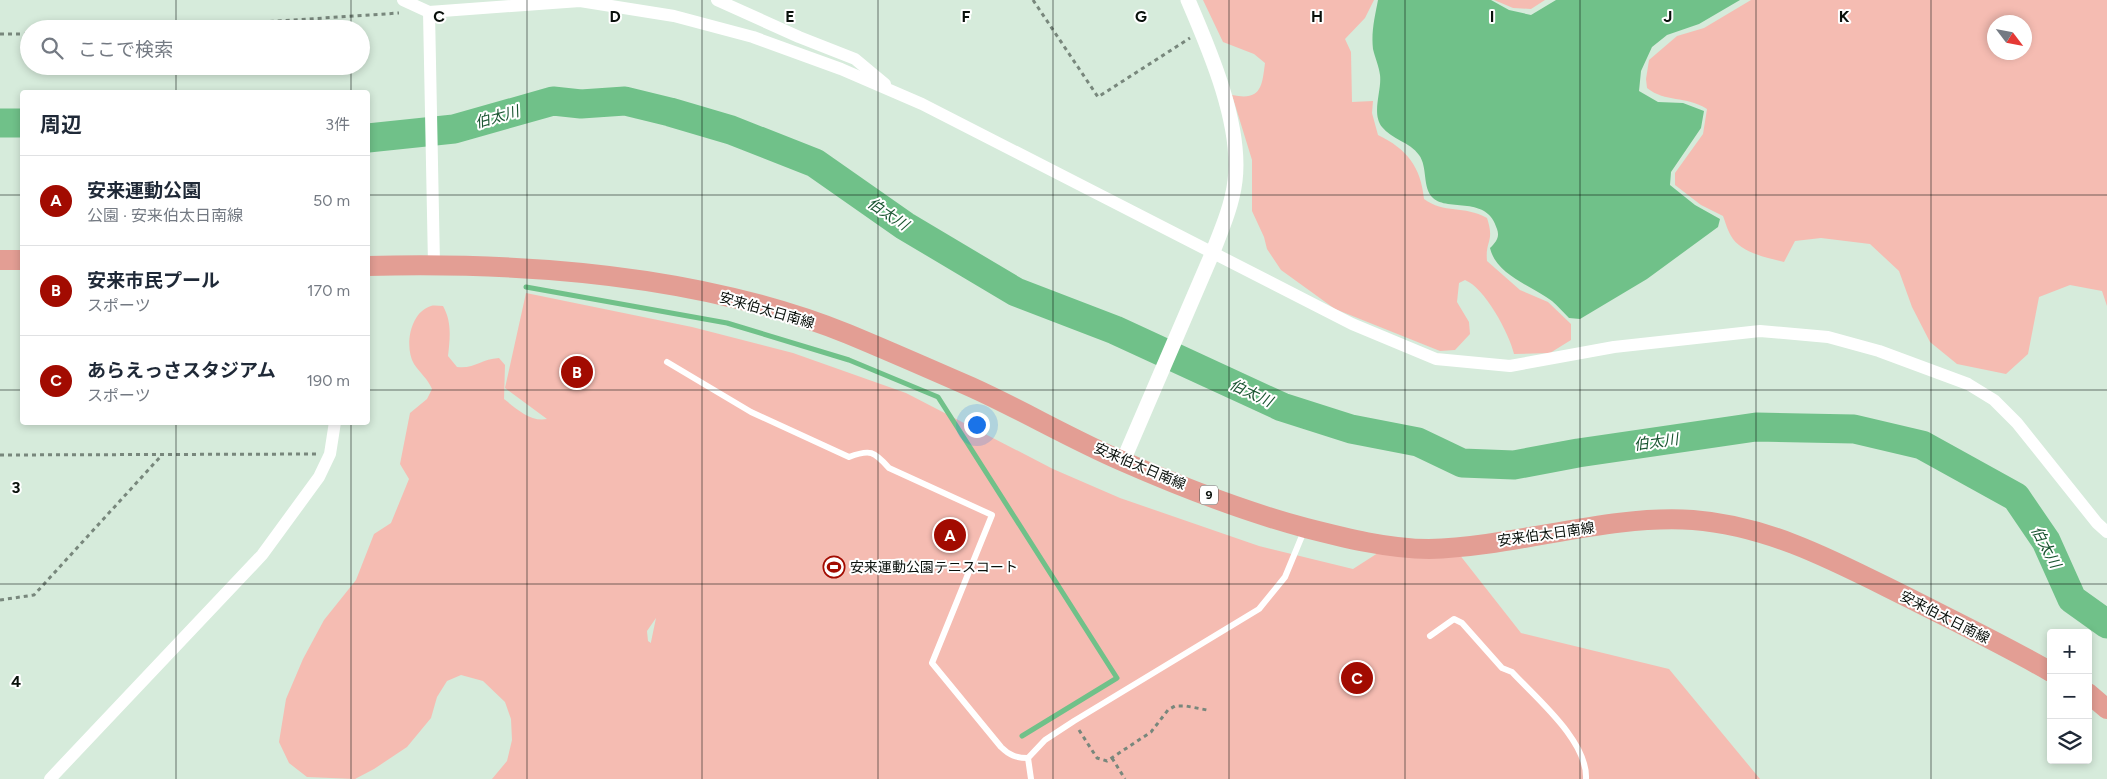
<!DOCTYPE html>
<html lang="ja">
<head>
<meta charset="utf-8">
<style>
	body { margin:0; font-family:Figtree,"Noto Sans JP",sans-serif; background:#f2f2f3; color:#1f2937 }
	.controls { position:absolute; right:15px; bottom:15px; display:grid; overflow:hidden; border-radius:5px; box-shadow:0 2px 8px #0003 }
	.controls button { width:45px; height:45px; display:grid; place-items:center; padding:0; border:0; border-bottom:1px solid #e0e1e3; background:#fff; color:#1f2937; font:25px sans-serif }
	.compass { position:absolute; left:1987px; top:15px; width:45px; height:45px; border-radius:50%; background:#fff; box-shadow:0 2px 8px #0003; rotate:122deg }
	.you { position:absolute; left:976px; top:424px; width:18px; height:18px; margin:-12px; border:4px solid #fff; border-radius:50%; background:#1a73e8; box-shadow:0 0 0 8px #1a73e833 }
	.badge { display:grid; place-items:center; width:32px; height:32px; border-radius:50%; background:#a20b01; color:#fff; font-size:16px; font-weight:700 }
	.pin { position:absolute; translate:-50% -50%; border:2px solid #fff; box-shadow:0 1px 5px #0006 }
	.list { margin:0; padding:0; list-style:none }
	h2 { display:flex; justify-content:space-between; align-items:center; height:65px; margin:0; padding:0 20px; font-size:21px }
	h2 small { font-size:16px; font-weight:400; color:#747a83 }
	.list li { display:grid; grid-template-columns:32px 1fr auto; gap:15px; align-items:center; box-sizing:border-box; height:90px; padding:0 20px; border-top:1px solid #e0e1e3 }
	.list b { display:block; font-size:19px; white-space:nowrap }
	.list p { margin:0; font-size:16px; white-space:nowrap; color:#747a83 }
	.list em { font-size:16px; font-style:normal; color:#747a83 }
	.icon { flex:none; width:28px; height:28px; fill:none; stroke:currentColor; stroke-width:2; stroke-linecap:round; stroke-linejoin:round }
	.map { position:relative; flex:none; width:2107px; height:779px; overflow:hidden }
	.search { position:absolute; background:#fff; box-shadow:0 2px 8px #0003; left:20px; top:20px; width:350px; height:55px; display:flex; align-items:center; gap:12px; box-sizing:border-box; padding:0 18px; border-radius:28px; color:#747a83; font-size:19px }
	.panel { position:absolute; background:#fff; box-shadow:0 2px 8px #0003; left:20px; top:90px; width:350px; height:335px; border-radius:5px }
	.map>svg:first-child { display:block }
	.green { fill:#f5bcb2; fill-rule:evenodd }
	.water { fill:#70c189 }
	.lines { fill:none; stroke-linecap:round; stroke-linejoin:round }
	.stream { stroke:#70c189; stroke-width:5 }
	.river { stroke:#70c189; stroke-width:29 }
	.path { stroke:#78877c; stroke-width:3; stroke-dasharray:4 4; stroke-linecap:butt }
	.service { stroke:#fff; stroke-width:6 }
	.minor { stroke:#fff; stroke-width:12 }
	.tertiary { stroke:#fff; stroke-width:15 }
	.primary { stroke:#e39e94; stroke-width:20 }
	.grid { fill:none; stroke:#09100b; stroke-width:1; stroke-opacity:0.55 }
	.labels { text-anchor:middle; stroke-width:4; stroke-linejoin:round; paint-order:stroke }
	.shield { fill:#fff; stroke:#535854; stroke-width:1 }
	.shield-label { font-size:12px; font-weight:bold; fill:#09100b }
	.street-label { font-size:14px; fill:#09100b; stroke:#fff }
	.poi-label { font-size:14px; fill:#09100b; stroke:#fff; text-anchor:start }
	.water-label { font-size:15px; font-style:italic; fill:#1a5531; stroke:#fff }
	.grid-label { font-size:16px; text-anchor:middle; font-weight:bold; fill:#09100b; stroke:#fff; stroke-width:4; stroke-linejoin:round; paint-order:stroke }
</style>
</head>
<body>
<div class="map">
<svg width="2107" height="779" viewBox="0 0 2107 779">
	<rect width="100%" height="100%" fill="#d6ebdb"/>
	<!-- green -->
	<g class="green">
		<path d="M1203,0h171l-9,18 -20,21 6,13 1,50 21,-1 -1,12 6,22c29,14 43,32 46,64 20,15 40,6 63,19 8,24 -2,22 0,43l33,29 28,12 23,22v16l-21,13 -36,1c-5,-21 -29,-66 -49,-74l-6,3 -2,19 12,20 1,12 -15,16 -15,1 -105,-42 -54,-39 -14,-21 -3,-12 -12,-26v-51l-20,-65c29,6 30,-8 33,-32l-11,-9 -31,-12z"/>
		<polygon points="1494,0 1545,0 1531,9 1513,8"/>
		<path d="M1751,0h356v306l-5,-15 -32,-6 -31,12 -11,57 -22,20 -49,-10 -27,-22 -18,-35 -13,-36 -29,-27 -49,-6 -26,3 -11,21c-16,-4 -41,-9 -51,-23 -5,-7 -7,-15 -10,-23l-22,-11 -26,-20v-12l28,-39 4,-25c-22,-14 -41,-6 -60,-21l-1,-9 3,-19 28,-24 27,-8zM1994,22h30v30h-30z"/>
		<path d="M526,293l166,34 101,26 113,40 147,76 67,29 139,48 94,23 28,-18 78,3 62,79 148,36 91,110h-1268l15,-18 5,-21 -1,-21 -6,-17 -22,-21 -22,-6 -14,6 -10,16 -6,21 -24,29 -33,22 -19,10 -48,-2 -18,-14 -10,-21 7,-43 17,-40 21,-39 32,-40 18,-46 17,-11 18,-44 -9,-15 10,-51 17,-14 5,-10c-4,-10 -12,-16 -18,-25 -10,-17 -4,-52 17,-58 3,-1 8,0 12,0 9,16 7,32 5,50l9,11c18,2 24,-8 42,-9l6,7 -1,34c13,10 26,23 43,20l-42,-31zM656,618l-5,24v1l-3,-2 -1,-10z"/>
	</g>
	<!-- water -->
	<path class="water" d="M1378,0h113l18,10 22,5 25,-15h184l-41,24 -32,11 -15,12 -11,24 -2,20 19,11 25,1 21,8 -3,17 -30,44 -1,13 25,20 25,14 -2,8 -71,52 -67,40 -11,-1c-6,-6 -11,-12 -17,-17 -20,-15 -56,-26 -62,-53 6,-6 10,-11 7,-19 -9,-34 -49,-17 -64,-31 -11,-10 -5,-31 -14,-43 -9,-13 -28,-16 -37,-28 -11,-14 0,-36 -2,-52 -1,-9 -5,-17 -7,-26 -2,-17 2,-33 5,-49z"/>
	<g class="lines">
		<!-- stream -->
		<polyline class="stream" points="526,287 727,323 849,360 938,397 1117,678 1022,736"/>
		<!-- river -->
		<g class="river">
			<polyline points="0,123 22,123"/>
			<polyline points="368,138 454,129 553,101 581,104 625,101 670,112 731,130 815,163 905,226 1016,292 1115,330 1282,407 1351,429 1418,442 1462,463 1514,465 1578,453 1756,427 1854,429 1922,445 2016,497 2046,541 2072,599 2107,624"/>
		</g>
		<!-- path -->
		<g class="path">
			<polyline points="1033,0 1098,97 1190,38"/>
			<polyline points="158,29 399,13"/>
			<polyline points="0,34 29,34"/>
			<polyline points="0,455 317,454"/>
			<polyline points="0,600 34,595 161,456"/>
			<polyline points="1079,730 1097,758 1107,761 1151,732 1168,710 1175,706 1186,706 1207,710"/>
			<polyline points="1112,758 1125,779"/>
		</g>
		<!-- service -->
		<g class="service">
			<path d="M667,362l84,50 98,45c21,-8 25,-6 40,11l103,47 -60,148 69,84c8,8 15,11 27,11l17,-18 29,-19 185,-112 26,-32 19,-46"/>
			<path d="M1430,636l24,-17 8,4 40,45 10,4c24,26 76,69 74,107"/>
			<polyline points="1028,758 1031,779"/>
		</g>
		<!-- minor -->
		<g class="minor">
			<polyline points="403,0 429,12 434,264"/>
			<polyline points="717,0 799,37 855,59 885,84"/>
			<polyline points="429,12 580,1 674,16 753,37 841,69 922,104 1352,324 1436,359 1510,366 1614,347 1760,331 1828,337 1879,351 1968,384 1994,400 2017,423 2097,523 2107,532"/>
			<polyline points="50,779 262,555 319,477 330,454 335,422"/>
		</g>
		<!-- tertiary -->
		<path class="tertiary" d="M1123,461l89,-207c9,-23 20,-48 23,-73 7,-56 -25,-130 -47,-181"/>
		<!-- primary -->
		<g class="primary">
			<polyline points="0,260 22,260"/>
			<path d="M368,266c156,-4 334,9 480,68 41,17 82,35 123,53 51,23 100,52 151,74 57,25 124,51 184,67 39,10 83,21 123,21 86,-2 179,-35 264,-29 79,6 147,44 216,78 47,24 95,47 142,74"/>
			<polyline points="2088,693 2107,709"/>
		</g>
	</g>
	<!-- grid -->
	<path class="grid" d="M176,0v29M351,0v29M527,0v779M702,0v779M878,0v779M1053,0v779M1229,0v779M1405,0v779M1580,0v779M1756,0v779M1931,0v779M176,66v26M351,66v26M0,195h22M368,195h1739M0,390h22M368,390h1739M176,422v357M351,422v357M0,584h2107"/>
	<!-- icons -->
	<defs>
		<g id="stadium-ring" transform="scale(1.125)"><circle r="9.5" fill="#fff" stroke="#a20b01" stroke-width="1.5"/><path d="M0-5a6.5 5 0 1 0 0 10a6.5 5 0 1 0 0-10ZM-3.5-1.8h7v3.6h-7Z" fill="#a20b01"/></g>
	</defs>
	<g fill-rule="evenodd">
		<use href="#stadium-ring" x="834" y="567"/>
	</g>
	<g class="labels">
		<!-- shield labels -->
		<rect class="shield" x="1200" y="485.5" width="18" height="19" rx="4"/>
		<g class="shield-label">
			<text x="1209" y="499">9</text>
		</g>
		<!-- street labels -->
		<g class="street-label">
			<text transform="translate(767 310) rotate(16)" y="5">安来伯太日南線</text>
			<text transform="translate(1140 466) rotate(23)" y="5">安来伯太日南線</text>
			<text transform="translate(1546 534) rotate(-8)" y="5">安来伯太日南線</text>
			<text transform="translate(1945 617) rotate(27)" y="5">安来伯太日南線</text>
		</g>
		<!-- poi labels -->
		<g class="poi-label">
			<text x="850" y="572">安来運動公園テニスコート</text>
		</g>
		<!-- water labels -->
		<g class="water-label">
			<text transform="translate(497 117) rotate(-16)" y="5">伯太川</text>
			<text transform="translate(888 214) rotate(34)" y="5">伯太川</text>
			<text transform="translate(1251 393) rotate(25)" y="5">伯太川</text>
			<text transform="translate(1656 442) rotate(-8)" y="5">伯太川</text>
			<text transform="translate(2046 547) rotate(62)" y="5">伯太川</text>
		</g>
	</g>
	<g class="grid-label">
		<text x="439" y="22">C</text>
		<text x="615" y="22">D</text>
		<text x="790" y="22">E</text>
		<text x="966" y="22">F</text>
		<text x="1141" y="22">G</text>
		<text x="1317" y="22">H</text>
		<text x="1492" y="22">I</text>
		<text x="1668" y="22">J</text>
		<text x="1844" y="22">K</text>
		<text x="16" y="493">3</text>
		<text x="16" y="687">4</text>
	</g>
</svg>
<div class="controls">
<button>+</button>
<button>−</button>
<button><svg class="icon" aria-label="layers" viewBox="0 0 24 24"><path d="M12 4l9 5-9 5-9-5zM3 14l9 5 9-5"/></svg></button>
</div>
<svg class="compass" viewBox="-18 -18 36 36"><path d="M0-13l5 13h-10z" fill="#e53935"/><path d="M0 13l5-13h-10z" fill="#747a83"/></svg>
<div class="you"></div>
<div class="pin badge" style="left:950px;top:535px">A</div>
<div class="pin badge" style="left:577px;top:372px">B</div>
<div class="pin badge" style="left:1357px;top:678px">C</div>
<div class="search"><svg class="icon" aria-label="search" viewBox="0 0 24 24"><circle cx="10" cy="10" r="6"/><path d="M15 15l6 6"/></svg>ここで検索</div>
<section class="panel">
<h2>周辺<small>3件</small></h2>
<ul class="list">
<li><span class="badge">A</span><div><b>安来運動公園</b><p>公園 · 安来伯太日南線</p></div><em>50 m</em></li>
<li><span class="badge">B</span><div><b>安来市民プール</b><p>スポーツ</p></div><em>170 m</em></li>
<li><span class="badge">C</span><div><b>あらえっさスタジアム</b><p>スポーツ</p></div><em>190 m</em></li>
</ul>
</section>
</div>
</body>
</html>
